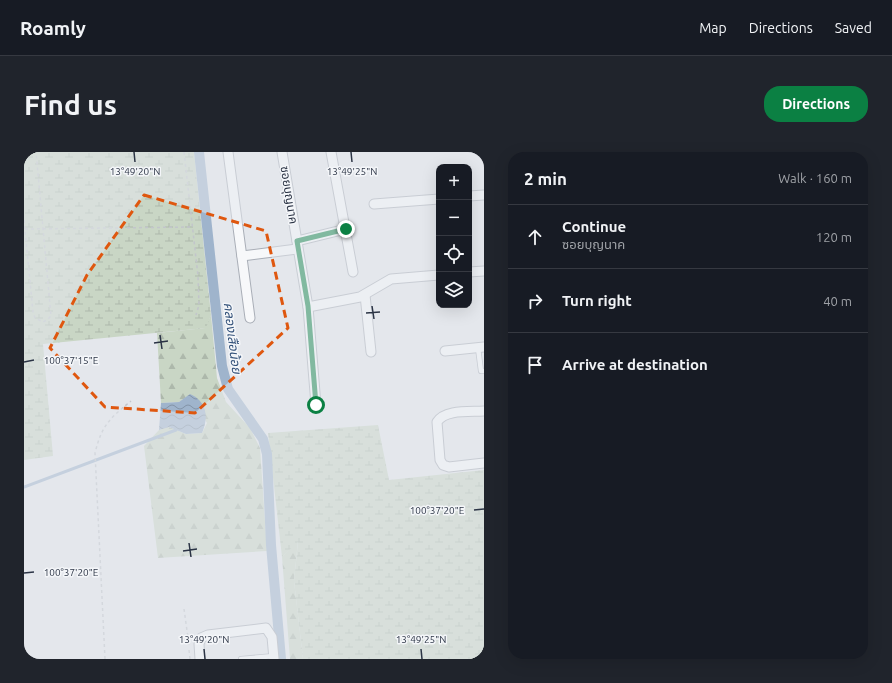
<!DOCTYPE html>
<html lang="en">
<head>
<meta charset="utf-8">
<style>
	body { margin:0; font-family:Ubuntu,"Noto Sans Thai",sans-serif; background:#20242c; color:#f1f3f6 }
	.controls { position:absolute; right:12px; top:12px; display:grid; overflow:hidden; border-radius:8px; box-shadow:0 4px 16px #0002 }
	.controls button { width:36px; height:36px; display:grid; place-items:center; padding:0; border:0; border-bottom:1px solid #363941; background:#171b24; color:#f1f3f6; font:20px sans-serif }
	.stop { position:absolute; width:12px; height:12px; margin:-9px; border:3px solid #0b8043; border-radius:50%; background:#fff }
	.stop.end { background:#0b8043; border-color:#fff; box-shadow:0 1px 4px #0008 }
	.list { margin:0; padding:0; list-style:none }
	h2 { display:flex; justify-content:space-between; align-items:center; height:52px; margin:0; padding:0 16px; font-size:17px }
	h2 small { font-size:13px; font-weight:400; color:#9ea1a6 }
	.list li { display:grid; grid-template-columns:26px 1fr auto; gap:12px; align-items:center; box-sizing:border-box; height:64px; padding:0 16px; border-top:1px solid #363941 }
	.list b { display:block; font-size:15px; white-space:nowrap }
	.list p { margin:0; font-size:13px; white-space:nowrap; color:#9ea1a6 }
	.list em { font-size:13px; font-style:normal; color:#9ea1a6 }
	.icon { flex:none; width:22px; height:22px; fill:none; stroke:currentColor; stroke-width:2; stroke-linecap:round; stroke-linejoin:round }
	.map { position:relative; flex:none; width:460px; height:507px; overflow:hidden; border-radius:16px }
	header { display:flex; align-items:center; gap:24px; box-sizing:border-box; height:56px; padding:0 20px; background:#171b24; border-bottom:1px solid #363941 }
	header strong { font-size:19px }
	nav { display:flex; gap:22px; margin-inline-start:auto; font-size:14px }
	.intro { display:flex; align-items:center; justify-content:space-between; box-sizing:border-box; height:96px; padding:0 24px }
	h1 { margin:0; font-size:28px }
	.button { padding:10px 18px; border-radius:16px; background:#0b8043; color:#fff; font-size:14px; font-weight:700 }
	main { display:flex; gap:24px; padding:0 24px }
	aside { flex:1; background:#171b24; border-radius:16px; box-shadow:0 4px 16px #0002 }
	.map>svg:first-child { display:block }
	.forest { fill:url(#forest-firs) }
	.wetland { fill:url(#wetland-marsh) }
	.water { fill:url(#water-waves) }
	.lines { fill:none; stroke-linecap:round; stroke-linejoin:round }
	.stream { stroke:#9fb4cc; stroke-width:3 }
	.canal { stroke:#9fb4cc; stroke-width:10 }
	.lane-casing { stroke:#a9aeb7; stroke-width:6 }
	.street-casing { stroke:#a9aeb7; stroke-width:11 }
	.path { stroke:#c2c5cb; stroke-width:1.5; stroke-dasharray:3 3; stroke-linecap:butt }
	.lane { stroke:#f7f8fa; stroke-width:4.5 }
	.street { stroke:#f7f8fa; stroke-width:9 }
	.route { stroke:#0b8043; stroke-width:5 }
	.marked { fill:none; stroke:#df570f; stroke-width:3; stroke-dasharray:8 5; stroke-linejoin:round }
	.ticks { fill:none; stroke:#2b3445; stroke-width:1.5 }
	.labels { text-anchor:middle; stroke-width:3; stroke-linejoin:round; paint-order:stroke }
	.street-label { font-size:12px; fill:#2b3445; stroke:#f4f6f9 }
	.water-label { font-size:13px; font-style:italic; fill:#34527a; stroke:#f4f6f9 }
	.ticks-label { font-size:10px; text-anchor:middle; fill:#2b3445; stroke:#f4f6f9; stroke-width:3; stroke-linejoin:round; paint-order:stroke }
</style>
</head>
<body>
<header>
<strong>Roamly</strong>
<nav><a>Map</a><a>Directions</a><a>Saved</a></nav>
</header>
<div class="intro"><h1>Find us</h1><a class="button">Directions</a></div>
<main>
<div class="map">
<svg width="460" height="507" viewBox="0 0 460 507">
	<defs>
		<pattern id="forest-firs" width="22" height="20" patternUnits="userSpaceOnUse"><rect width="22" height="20" fill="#c9d6c5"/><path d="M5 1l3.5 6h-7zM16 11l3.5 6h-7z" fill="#adb8ab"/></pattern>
		<pattern id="wetland-marsh" width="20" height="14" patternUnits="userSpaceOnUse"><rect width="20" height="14" fill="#c9d6c5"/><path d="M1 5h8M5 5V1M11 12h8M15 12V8" fill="none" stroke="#adb8ab"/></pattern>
		<pattern id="water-waves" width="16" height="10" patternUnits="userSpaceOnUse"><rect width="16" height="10" fill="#9fb4cc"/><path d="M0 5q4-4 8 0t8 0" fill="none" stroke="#8293a7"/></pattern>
	</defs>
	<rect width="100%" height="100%" fill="#e4e7ec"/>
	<!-- forest -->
	<g class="forest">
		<polygon points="187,163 193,226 202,250 226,276 236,296 243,399 134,406 120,294 135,278 145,275 162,282 178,281 183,271 166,243 155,250 137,251 133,181 181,176"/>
		<polygon points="274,389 270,429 279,507 266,507 258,405"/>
	</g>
	<!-- wetland -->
	<g class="wetland">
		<polygon points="0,0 170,0 187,163 182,176 19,192 29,304 0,308"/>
		<polygon points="354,273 365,328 460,318 460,507 279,507 270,429 274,390 258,405 244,281"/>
	</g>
	<!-- water -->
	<path class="water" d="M166,242c17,7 19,24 12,39l-16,1 -17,-7 -10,3 2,-27 18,-1z"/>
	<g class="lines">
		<!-- stream -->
		<polyline class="stream" points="0,335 152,278"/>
		<!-- canal -->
		<polyline class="canal" points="175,0 198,214 204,237 239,287 243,302 247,393 257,507"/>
		<!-- lane casing -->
		<g class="lane-casing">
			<g id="lane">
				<polyline points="454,196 457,219 460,219"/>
				<polyline points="217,507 250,504"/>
			</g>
		</g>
		<!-- street casing -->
		<g class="street-casing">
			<g id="street">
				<polyline points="204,0 226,166"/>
				<polyline points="258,0 284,155 292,253"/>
				<polyline points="307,0 329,120"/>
				<polyline points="445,44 460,43"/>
				<polyline points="350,52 415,47"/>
				<polyline points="273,89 322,77"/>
				<polyline points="218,104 273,97"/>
				<polyline points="445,120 460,119"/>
				<polyline points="341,143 347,200"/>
				<polyline points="284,155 336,145 367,127 415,123"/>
				<polyline points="421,199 460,195"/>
				<path d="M460,259c-14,1 -39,-2 -47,11l3,38 3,5 6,2 35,-4"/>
				<polyline points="176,507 175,492 177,486 184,483 242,476 248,485 250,507"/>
			</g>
		</g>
		<!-- path -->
		<g class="path">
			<polyline points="160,0 174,124 175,153 172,163"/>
			<polyline points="0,68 9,160 11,166 19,170 23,168 27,164 12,0"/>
			<polyline points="1,77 168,75"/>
			<polyline points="160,457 165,493"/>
			<polyline points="165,498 166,507"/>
			<path d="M81,507l-10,-206c7,-28 14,-34 36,-52"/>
		</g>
		<!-- lane -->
		<use href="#lane" class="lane"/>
		<!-- street -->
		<use href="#street" class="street"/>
	</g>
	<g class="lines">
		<!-- route -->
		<polyline class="route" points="292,253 284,154 273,89 322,77"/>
	</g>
	<!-- marked area -->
	<path d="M0 0H460V507H0ZM120,43l122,36 22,97 -93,85 -90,-6 -55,-59 37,-73z" fill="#e4e7ec" fill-opacity=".55" fill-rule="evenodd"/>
	<path class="marked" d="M120,43l122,36 22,97 -93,85 -90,-6 -55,-59 37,-73z"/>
	<!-- ticks -->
	<path class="ticks" d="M110,0l1,10M327,0l1,10M348,154l2,13M342,161l14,-1M136,183l2,14M130,191l14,-2M0,210l10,-2M450,358l10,-1M165,391l2,14M159,399l14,-2M0,421l10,-1M180,497l1,10M397,497l1,10"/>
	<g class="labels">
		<!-- street labels -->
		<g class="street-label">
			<text transform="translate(265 43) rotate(81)" y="4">ซอยบุญนาค</text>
		</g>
		<!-- water labels -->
		<g class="water-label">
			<text transform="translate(209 186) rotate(83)" y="5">คลองเสือน้อย</text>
		</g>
	</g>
	<g class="ticks-label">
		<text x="111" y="23">13°49'20"N</text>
		<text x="328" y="23">13°49'25"N</text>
		<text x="47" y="212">100°37'15"E</text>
		<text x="413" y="362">100°37'20"E</text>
		<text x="47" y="424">100°37'20"E</text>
		<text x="180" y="491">13°49'20"N</text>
		<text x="397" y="491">13°49'25"N</text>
	</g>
</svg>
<div class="controls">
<button>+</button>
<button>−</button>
<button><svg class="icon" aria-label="locate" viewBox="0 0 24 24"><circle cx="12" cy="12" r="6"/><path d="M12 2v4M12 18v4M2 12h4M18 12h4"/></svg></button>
<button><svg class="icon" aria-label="layers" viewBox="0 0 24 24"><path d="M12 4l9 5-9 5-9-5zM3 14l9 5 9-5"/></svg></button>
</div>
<div class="stop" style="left:292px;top:253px"></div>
<div class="stop end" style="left:322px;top:77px"></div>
</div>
<aside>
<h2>2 min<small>Walk · 160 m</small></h2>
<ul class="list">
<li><svg class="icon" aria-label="ahead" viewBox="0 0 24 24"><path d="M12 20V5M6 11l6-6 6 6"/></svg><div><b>Continue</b><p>ซอยบุญนาค</p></div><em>120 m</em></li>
<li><svg class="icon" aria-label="right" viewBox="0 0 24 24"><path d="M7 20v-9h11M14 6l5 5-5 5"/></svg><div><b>Turn right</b></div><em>40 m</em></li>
<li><svg class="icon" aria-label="arrive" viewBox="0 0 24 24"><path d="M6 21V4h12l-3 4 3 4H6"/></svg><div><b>Arrive at destination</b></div></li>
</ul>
</aside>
</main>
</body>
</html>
